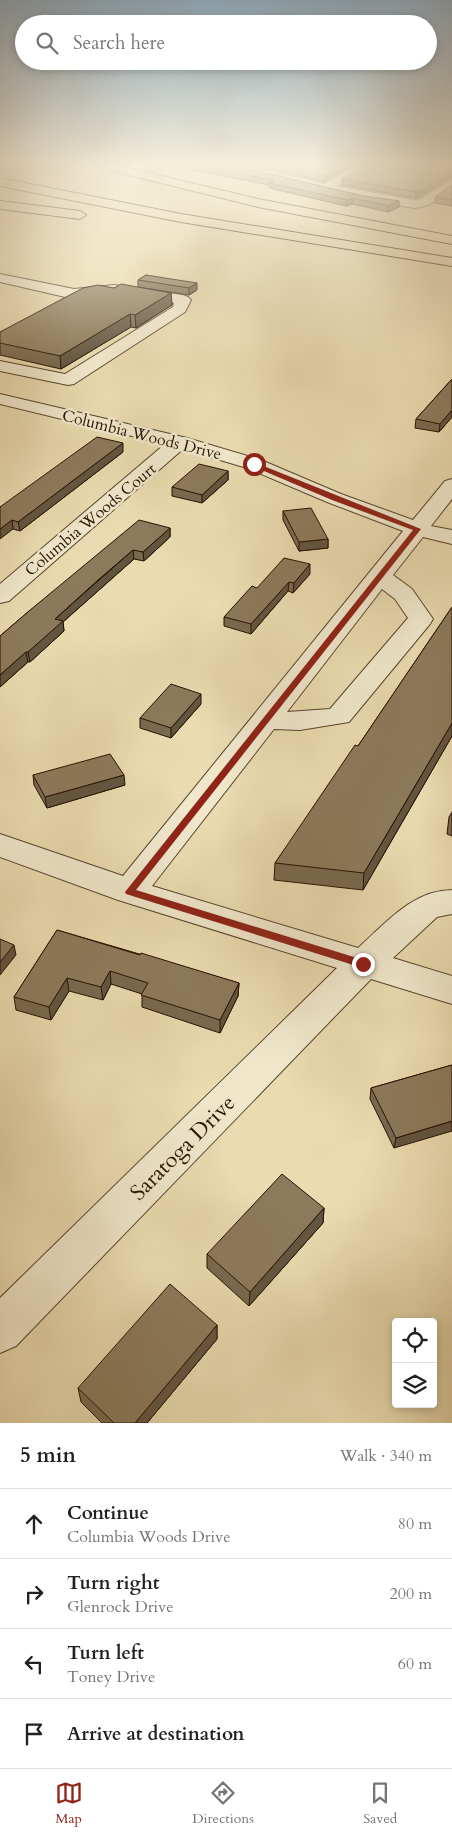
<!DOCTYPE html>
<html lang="en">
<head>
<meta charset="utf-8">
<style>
	body { margin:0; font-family:Cardo,serif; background:#f6f6f6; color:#202124 }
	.controls { position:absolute; right:15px; bottom:15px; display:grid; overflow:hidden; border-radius:5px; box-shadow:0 2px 8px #0003 }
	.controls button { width:45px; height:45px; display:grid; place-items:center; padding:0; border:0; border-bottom:1px solid #e0e0e0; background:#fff; color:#202124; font:25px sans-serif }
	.stop { position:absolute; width:15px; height:15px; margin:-11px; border:4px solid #8f2418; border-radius:50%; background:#fff }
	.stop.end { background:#8f2418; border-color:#fff; box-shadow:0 1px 5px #0008 }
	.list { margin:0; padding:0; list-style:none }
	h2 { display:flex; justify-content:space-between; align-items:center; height:65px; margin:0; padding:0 20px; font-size:21px }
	h2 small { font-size:16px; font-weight:400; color:#757577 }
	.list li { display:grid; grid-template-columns:32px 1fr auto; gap:15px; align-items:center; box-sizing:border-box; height:70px; padding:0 20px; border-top:1px solid #e0e0e0 }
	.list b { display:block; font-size:19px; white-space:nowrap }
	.list p { margin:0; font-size:16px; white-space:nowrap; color:#757577 }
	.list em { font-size:16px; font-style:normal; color:#757577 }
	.icon { flex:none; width:28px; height:28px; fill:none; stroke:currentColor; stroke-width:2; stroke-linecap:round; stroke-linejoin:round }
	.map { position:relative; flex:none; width:452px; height:1423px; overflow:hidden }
	.search { position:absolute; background:#fff; box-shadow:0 2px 8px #0003; left:15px; right:15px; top:15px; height:55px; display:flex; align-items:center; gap:12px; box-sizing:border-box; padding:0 18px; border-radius:28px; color:#757577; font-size:19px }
	.sheet { height:345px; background:#fff }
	nav { display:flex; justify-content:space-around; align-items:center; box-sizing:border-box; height:70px; border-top:1px solid #e0e0e0; background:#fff; font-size:14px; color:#757577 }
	nav a { display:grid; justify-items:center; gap:2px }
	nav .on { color:#8f2418 }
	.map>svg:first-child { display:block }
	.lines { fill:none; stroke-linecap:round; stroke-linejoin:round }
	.minor-casing { stroke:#57442c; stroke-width:2 }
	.highway-casing { stroke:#261100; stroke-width:2 }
	.minor { fill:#f1e8cc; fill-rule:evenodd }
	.highway { fill:#eadbb0; fill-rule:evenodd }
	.wall { fill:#78694f; stroke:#261100 }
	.shaded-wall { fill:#625540; stroke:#261100 }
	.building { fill:#8c7a5c; stroke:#261100 }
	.route { fill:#8f2418 }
	.labels { text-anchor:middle; stroke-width:5; stroke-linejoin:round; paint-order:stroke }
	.far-street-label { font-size:16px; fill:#261100; stroke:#f1e8cc }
	.near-street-label { font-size:22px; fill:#261100; stroke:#f1e8cc }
</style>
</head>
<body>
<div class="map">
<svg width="452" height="1423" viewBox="0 0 452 1423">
	<rect width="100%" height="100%" fill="#eadbb0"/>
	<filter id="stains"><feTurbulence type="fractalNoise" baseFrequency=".004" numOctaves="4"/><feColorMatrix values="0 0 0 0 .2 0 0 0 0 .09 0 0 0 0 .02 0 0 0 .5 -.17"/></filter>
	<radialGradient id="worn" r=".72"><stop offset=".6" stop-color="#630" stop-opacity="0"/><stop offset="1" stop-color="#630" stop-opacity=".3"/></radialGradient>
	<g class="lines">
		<!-- minor casing -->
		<g class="minor-casing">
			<g id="minor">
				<polygon points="227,166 249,166 324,184 354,166 368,166 337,186 415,200 421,199 452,179 452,188 429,205 415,208 363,200 232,169"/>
				<polygon points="0,274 74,289 114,285 183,295 188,297 191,300 185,312 74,384 68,385 0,371 0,361 65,374 173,307 174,303 114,293 74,299 0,282"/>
				<path d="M0,394l187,44 74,22 80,34 72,26 32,-39 7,-2v20l-21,27 21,4v14l-29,-7 -30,38 19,14 21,30 -3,5 -81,98 -49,8 -26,-1 -122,157 206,62c28,-25 55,-58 94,-58v24l-15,3 -44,41 59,18v28l-81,-25 -355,367 -16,7v-55l337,-330 -219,-68 -118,-43v-23l123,42 280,-345 -76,-29 -80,-34 -64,-19 -174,152 -9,2v-19l165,-140 -165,-40zM382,589l13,10 13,19 -78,91 -43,3z"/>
			</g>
		</g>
		<!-- highway casing -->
		<g class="highway-casing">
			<g id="highway">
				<polygon points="99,166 120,166 258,199 452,236 452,244 258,207 100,168"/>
				<polygon points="0,178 181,214 452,258 452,266 181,222 0,186"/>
				<polygon points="0,201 80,211 86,215 80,219 0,209"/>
			</g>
		</g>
		<!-- minor -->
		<use href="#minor" class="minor"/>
		<!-- highway -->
		<use href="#highway" class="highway"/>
	</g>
	<!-- wall -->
	<g class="wall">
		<polygon points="173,166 236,166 363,196 399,201 399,207 388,212 352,204 346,206 269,188 269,185"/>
		<polygon points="259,166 350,166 324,182"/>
		<polygon points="452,166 420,197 415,198 342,185 342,179"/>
		<polygon points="452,185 452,206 435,203 435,197"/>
		<polygon points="146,275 197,290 189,295 138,287 138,280"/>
		<polygon points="114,288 171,293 172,305 136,328 131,327 61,369 0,355 0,332"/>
		<polygon points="452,379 452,417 439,432 415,428 416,419"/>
		<polygon points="123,452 20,531 13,529 0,507"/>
		<polygon points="228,471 228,480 202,503 172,496 172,487"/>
		<polygon points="283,511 328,539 328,548 299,551 283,520"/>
		<polygon points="170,528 170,537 144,561 134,559 99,590 63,622 64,631 30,662 28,662 0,687 0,636 29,611"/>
		<polygon points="310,574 293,593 288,591 251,634 224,626 224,617 257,588"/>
		<polygon points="452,607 452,736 363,890 274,880 275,863 358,746"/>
		<polygon points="201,704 171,738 140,728 140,718"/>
		<polygon points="33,775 125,785 47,808 34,785"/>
		<polygon points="452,812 452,836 447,834 449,817"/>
		<polygon points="57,930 239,983 238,996 220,1033 142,1007 142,994 111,984 103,1000 69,991 51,1020 16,1010 14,997"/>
		<polygon points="452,1065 394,1148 370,1099 371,1088"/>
		<polygon points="324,1208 323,1223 249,1306 207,1268 207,1254"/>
		<polygon points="217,1325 217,1339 147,1423 102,1423 81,1402 78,1388"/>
	</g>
	<!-- shaded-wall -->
	<g class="shaded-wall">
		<polygon points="341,166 350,166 324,182 324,176"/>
		<polygon points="452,172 452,177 420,197 415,198 416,192"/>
		<polygon points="353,198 352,204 346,206 347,200"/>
		<polygon points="399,201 399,207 388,212 388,206"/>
		<polygon points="197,283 197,290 189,295 189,288"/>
		<polygon points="171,293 172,305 136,328 135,315"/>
		<polygon points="130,314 131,327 61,369 60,356"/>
		<polygon points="452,410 452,417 439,432 440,424"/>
		<polygon points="123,443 123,452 20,531 18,522"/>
		<polygon points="228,471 228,480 202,503 202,495"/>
		<polygon points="12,520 13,529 0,539 0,529"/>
		<polygon points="170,528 170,537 144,561 143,552"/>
		<polygon points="328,539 328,548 299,551 299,542"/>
		<polygon points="133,550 134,559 63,622 64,631 30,662 28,652 55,619"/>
		<polygon points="310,564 310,574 293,593 294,583"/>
		<polygon points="289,582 288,591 251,634 251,624"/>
		<polygon points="26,652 28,662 0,687 0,675"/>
		<polygon points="201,694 201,704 171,738 171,728"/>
		<polygon points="452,723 452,736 363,890 364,873"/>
		<polygon points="124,775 125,785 47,808 45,797"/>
		<polygon points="14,945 16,955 0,975 0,962"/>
		<polygon points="110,971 111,984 103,1000 101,987"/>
		<polygon points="67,978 69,991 51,1020 49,1007"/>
		<polygon points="239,983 238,996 220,1033 220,1020"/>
		<polygon points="452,1121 452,1131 394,1148 396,1138"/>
		<polygon points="324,1208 323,1223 249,1306 250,1292"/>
		<polygon points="217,1325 217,1339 147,1423 135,1423"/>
	</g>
	<!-- building -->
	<g class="building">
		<polygon points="202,166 236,166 363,196 399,201 388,206 353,198 347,200 269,183 275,181"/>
		<polygon points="282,166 341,166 324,176"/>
		<polygon points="363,166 452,166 452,172 421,191 416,192 342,179"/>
		<polygon points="452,185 452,200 435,197"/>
		<polygon points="146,275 197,283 189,288 138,280"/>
		<polygon points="121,284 171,293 135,315 130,314 60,356 0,343 0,332 83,288 98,285 114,288"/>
		<polygon points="452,379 452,410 440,424 416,419"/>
		<polygon points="97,437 123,443 18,522 12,520 0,529 0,507"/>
		<polygon points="199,464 228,471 202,495 172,487"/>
		<polygon points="311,508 328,539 299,542 283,511"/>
		<polygon points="139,520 170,528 143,552 133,550 98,580 55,619 63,621 28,652 26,652 0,675 0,636 29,611"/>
		<polygon points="284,558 310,564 294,583 289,582 251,624 224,617 252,586 257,588"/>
		<polygon points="452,607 452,723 364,873 275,863 355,745 358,746"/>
		<polygon points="171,684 201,694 171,728 140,718"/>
		<polygon points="110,754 124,775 45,797 33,775"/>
		<polygon points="57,930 140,955 141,953 239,983 220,1020 141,995 148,983 110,971 101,987 67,978 49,1007 14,997"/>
		<polygon points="0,939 14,945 0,962"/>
		<polygon points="452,1065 452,1121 396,1138 371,1088"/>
		<polygon points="282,1174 324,1208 250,1292 207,1254"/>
		<polygon points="170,1284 217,1325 135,1423 114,1423 78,1388"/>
	</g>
	<!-- sky -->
	<linearGradient id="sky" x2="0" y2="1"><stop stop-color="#8ea8ba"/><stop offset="0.45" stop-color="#f6efdb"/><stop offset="1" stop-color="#f6efdb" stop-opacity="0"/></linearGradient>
	<rect width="452" height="366" fill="url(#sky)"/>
	<!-- route -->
	<polygon class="route" points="252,463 256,463 421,529 136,890 367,961 368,964 367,967 363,968 126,894 125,892 413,530 332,500 252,466"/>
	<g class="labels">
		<!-- far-street labels -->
		<g class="far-street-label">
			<text transform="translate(142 434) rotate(14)" y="6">Columbia Woods Drive</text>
			<text transform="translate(90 519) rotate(-40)" y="6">Columbia Woods Court</text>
		</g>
		<!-- near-street labels -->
		<g class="near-street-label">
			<text transform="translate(182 1147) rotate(-45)" y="8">Saratoga Drive</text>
		</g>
	</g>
	<rect width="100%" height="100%" filter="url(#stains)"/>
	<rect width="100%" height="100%" fill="url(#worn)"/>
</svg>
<div class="controls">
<button><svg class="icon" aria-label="locate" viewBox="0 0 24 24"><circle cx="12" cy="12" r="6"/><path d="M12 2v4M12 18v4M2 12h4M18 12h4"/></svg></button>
<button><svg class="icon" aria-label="layers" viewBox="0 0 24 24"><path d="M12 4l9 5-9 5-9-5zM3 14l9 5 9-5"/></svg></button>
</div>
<div class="stop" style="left:254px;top:464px"></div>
<div class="stop end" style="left:363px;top:964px"></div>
<div class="search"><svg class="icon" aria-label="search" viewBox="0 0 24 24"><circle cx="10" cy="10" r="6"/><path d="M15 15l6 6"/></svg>Search here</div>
</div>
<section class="sheet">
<h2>5 min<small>Walk · 340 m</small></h2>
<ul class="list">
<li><svg class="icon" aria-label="ahead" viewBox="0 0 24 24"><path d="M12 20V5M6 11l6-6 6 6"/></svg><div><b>Continue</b><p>Columbia Woods Drive</p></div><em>80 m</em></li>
<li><svg class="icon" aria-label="right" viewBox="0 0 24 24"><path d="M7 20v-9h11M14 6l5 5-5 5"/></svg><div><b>Turn right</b><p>Glenrock Drive</p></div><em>200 m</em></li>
<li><svg class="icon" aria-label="left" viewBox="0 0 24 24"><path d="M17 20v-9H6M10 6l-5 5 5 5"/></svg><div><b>Turn left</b><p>Toney Drive</p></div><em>60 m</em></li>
<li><svg class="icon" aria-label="arrive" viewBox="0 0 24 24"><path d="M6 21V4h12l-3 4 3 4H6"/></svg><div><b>Arrive at destination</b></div></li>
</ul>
</section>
<nav>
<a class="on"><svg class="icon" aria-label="map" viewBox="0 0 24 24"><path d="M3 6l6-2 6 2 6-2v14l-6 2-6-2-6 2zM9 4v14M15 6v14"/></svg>Map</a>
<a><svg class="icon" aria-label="directions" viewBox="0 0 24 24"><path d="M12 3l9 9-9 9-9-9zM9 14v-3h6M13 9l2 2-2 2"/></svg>Directions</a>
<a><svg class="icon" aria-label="saved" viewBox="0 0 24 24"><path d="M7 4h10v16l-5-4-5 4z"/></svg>Saved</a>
</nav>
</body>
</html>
